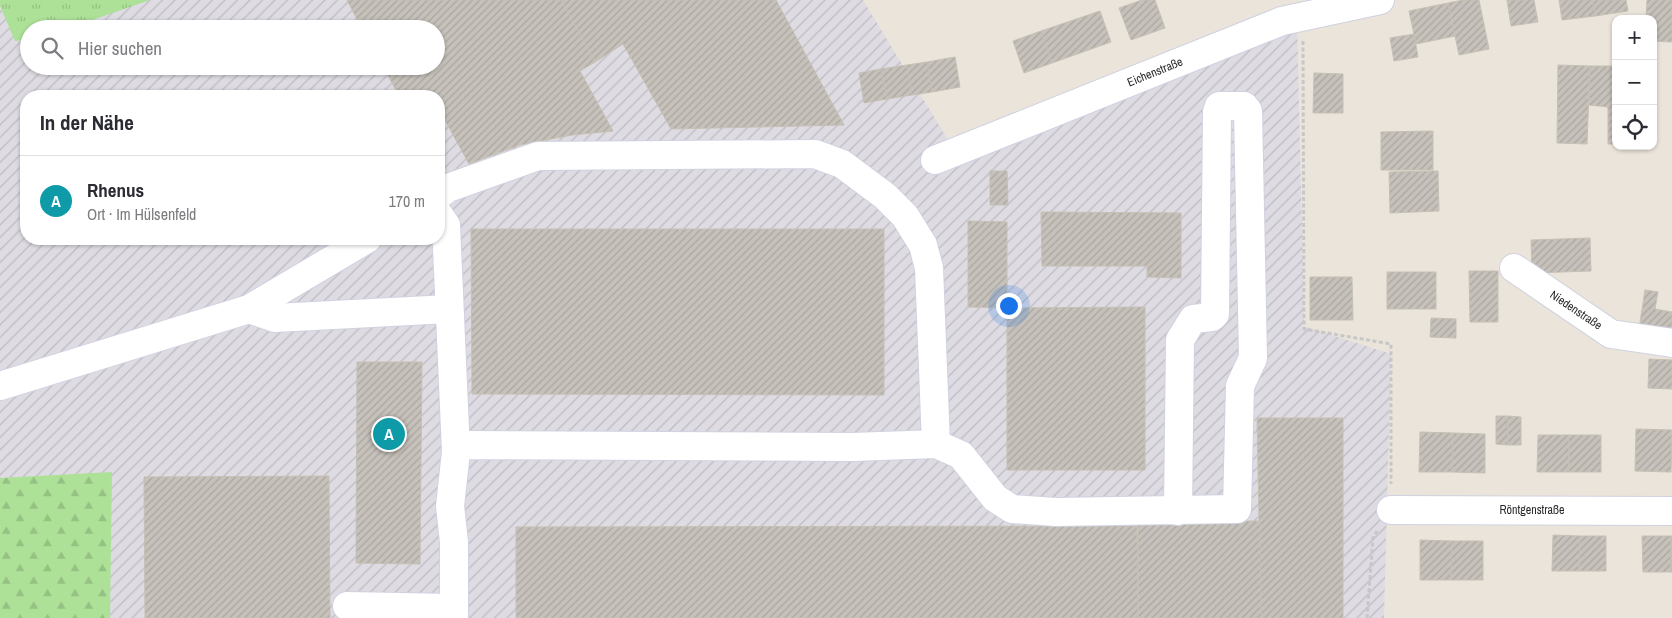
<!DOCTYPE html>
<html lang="de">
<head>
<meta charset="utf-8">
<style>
	body { margin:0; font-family:"Archivo Narrow",sans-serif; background:#f2f2f3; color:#2b2b33 }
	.controls { position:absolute; right:15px; top:15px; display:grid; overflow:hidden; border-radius:10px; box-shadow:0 1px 4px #0004 }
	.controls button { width:45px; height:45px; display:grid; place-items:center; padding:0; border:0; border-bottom:1px solid #e1e1e2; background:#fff; color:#2b2b33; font:25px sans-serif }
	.you { position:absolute; left:1008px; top:305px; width:18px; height:18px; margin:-12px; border:4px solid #fff; border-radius:50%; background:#1a73e8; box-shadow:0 0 0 8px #1a73e833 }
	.badge { display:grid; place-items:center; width:32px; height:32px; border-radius:50%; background:#1a73e8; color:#fff; font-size:16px; font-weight:700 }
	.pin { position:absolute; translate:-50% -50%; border:2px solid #fff; box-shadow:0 1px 5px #0006 }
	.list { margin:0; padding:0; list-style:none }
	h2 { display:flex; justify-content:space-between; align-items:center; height:65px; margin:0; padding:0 20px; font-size:21px }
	h2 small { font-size:16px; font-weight:400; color:#7c7c81 }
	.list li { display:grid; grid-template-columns:32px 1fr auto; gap:15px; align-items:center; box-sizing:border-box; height:90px; padding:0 20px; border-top:1px solid #e1e1e2 }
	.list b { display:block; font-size:19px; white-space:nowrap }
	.list p { margin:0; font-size:16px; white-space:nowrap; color:#7c7c81 }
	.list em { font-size:16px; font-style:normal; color:#7c7c81 }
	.icon { flex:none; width:28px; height:28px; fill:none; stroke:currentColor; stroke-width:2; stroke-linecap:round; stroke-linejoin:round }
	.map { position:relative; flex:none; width:1672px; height:618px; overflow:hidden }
	.search { position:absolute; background:#fff; box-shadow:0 1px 4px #0004; left:20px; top:20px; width:425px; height:55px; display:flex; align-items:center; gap:12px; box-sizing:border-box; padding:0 18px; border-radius:28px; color:#7c7c81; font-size:19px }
	.panel { position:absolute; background:#fff; box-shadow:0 1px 4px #0004; left:20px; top:90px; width:425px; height:155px; border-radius:20px }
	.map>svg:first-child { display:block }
	.industrial { fill:url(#industrial-furrows); fill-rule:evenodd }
	.grass { fill:url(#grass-tufts) }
	.forest { fill:url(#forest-firs) }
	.building { fill:url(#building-hatch); stroke:#c6c0b4 }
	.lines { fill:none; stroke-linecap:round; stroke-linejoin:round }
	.minor-casing { stroke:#d0d2e1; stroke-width:30 }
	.path { stroke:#c7c7c7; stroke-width:3; stroke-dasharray:4 2.5; stroke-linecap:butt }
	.minor { stroke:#fff; stroke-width:28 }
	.labels { text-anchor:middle; stroke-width:4; stroke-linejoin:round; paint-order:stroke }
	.street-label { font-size:12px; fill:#292929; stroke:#fff }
</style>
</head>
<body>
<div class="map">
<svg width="1672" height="618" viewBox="0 0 1672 618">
	<defs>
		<pattern id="industrial-furrows" width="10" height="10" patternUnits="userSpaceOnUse" patternTransform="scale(1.25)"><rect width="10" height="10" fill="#dedbe3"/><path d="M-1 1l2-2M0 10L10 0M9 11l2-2" fill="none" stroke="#bebcc3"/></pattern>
		<pattern id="grass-tufts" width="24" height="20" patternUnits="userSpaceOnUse" patternTransform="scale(1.25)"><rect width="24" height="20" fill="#ade197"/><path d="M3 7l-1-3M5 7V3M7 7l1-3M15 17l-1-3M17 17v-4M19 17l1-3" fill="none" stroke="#95c182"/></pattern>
		<pattern id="forest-firs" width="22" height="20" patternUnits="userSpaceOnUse" patternTransform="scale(1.25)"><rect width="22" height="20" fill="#ade197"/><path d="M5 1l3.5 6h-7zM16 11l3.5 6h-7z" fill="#95c182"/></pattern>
		<pattern id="building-hatch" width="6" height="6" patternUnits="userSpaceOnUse" patternTransform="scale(1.25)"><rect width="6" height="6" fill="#c6c1ba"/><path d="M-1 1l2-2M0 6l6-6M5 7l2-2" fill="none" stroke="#aaa6a0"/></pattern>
	</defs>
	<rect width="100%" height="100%" fill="#ebe4da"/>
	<!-- industrial -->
	<path class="industrial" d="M0,0h863l88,145 346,-125 7,301 -1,5 88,28 -7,264h-1384zM29,29h407v37h-407zM26,96h413v143h-413z"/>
	<!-- grass -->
	<polygon class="grass" points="0,0 150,0 66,29 29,29 29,39 15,41 0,6"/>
	<!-- forest -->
	<polygon class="forest" points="112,472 110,618 0,618 0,478"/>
	<!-- building -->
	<g class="building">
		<polygon points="347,0 561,0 595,62 580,71 613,131 572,135 520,145 469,164 439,109 439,96 399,96 383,66 436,66 436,29 362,29"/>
		<polygon points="561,0 776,0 844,125 671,129 623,44 595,62"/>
		<polygon points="1142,0 1155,0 1165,28 1131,40 1119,8"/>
		<polygon points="1463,0 1479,0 1489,49 1459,55 1448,3"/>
		<polygon points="1507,0 1534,0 1538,22 1511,26"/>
		<polygon points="1559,0 1593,0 1595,16 1562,20"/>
		<polygon points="1593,0 1626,0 1628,11 1595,16"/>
		<polygon points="1647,0 1672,0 1672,42 1653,41 1653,19 1646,19"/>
		<polygon points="1448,3 1455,36 1416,44 1409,11"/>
		<polygon points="1100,11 1111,42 1052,63 1041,31"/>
		<polygon points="1041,31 1052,63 1024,73 1013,41"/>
		<polygon points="1414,34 1418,57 1394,61 1390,38"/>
		<polygon points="955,57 960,87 932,92 927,62"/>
		<polygon points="927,62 932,92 912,95 907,65"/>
		<polygon points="907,65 912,95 887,99 881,69"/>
		<polygon points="1558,65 1590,66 1587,144 1557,143"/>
		<polygon points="1590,66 1616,66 1616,144 1608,144 1608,107 1589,105"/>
		<polygon points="881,69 887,99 864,103 859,73"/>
		<polygon points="1314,73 1343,74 1343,113 1313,113"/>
		<polygon points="1433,131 1433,170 1381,170 1381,132"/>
		<polygon points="990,171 1007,171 1008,205 990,205"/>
		<polygon points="1438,171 1439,211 1390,213 1389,172"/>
		<polygon points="1041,212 1181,213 1181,278 1147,277 1147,266 1042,266"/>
		<polygon points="968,221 1007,222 1007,308 968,307"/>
		<polygon points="471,229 884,229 884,395 472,394"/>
		<polygon points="1590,238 1591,271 1532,273 1531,240"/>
		<polygon points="1469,271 1498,271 1498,322 1470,322"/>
		<rect x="1387" y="272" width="49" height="37"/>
		<polygon points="1310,277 1352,277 1353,320 1310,320"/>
		<polygon points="1645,290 1658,292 1655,309 1672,312 1672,334 1639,329"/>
		<polygon points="1145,307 1145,470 1007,470 1007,308"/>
		<polygon points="1431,318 1456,319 1456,338 1430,337"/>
		<polygon points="1649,359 1672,360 1672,389 1648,388"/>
		<polygon points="357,362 422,362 420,564 356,563"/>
		<polygon points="1496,416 1508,416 1508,445 1496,444"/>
		<polygon points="1508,416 1521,417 1521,445 1508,445"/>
		<polygon points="1257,418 1343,418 1343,618 1261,618"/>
		<polygon points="1636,429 1672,430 1671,472 1635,471"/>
		<polygon points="1420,432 1453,433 1452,472 1419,472"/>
		<polygon points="1453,433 1485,434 1485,473 1452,472"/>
		<polygon points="1538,435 1569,435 1569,472 1537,472"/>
		<rect x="1569" y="435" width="32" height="37"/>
		<polygon points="329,476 330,618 145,618 144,477"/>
		<polygon points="1260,521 1261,618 1138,618 1138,522"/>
		<polygon points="1137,526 1138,618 516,618 516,527"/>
		<polygon points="1553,535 1580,536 1579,571 1552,571"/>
		<polygon points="1580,536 1606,536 1606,571 1579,571"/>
		<polygon points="1642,536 1671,536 1671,572 1643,572"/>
		<rect x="1671" y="536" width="1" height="36"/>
		<polygon points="1420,540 1452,541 1451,580 1420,580"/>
		<polygon points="1452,541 1483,541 1483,580 1451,580"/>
	</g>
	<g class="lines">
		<!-- minor casing -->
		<g class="minor-casing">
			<g id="minor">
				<polyline points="935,160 1282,21 1380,0"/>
				<polyline points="439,195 448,188 538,156 815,154 842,164 885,196 905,216 923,245 929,268 936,444"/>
				<polyline points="439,215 446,225 456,452"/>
				<polyline points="1514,268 1611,334 1672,343"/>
				<polyline points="249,309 275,318 449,309"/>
				<polyline points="0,386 249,309 367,239"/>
				<polyline points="1391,510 1672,511"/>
				<polyline points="347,606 453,608"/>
				<polyline points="454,618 454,542 450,506 456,452 463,445 853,447 936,444 961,455 995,498 1012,509 1056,512 1237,509 1240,386 1253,358 1248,111 1244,106 1219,106 1217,112 1215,314 1212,317 1193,319 1180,340 1178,511"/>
			</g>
		</g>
		<!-- path -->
		<g class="path">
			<polyline points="1303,41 1304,329 1391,344 1391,484"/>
			<polyline points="1367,618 1373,538 1377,531"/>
		</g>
		<!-- minor -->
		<use href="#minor" class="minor"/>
	</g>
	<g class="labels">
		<!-- street labels -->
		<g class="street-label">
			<text transform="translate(1155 72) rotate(-22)" y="4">Eichenstraße</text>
			<text transform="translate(1576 310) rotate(34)" y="4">Niedenstraße</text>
			<text x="1532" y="514">Röntgenstraße</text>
		</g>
	</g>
</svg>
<div class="controls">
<button>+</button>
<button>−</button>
<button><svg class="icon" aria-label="locate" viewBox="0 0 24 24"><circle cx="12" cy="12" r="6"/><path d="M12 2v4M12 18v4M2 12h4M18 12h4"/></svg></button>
</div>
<div class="you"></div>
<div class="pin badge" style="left:389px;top:434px;background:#0f9aa8">A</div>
<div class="search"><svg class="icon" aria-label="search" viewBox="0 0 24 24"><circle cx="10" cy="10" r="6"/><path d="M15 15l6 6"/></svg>Hier suchen</div>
<section class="panel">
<h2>In der Nähe<small></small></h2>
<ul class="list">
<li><span class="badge" style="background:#0f9aa8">A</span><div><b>Rhenus</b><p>Ort · Im Hülsenfeld</p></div><em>170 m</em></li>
</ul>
</section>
</div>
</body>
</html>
